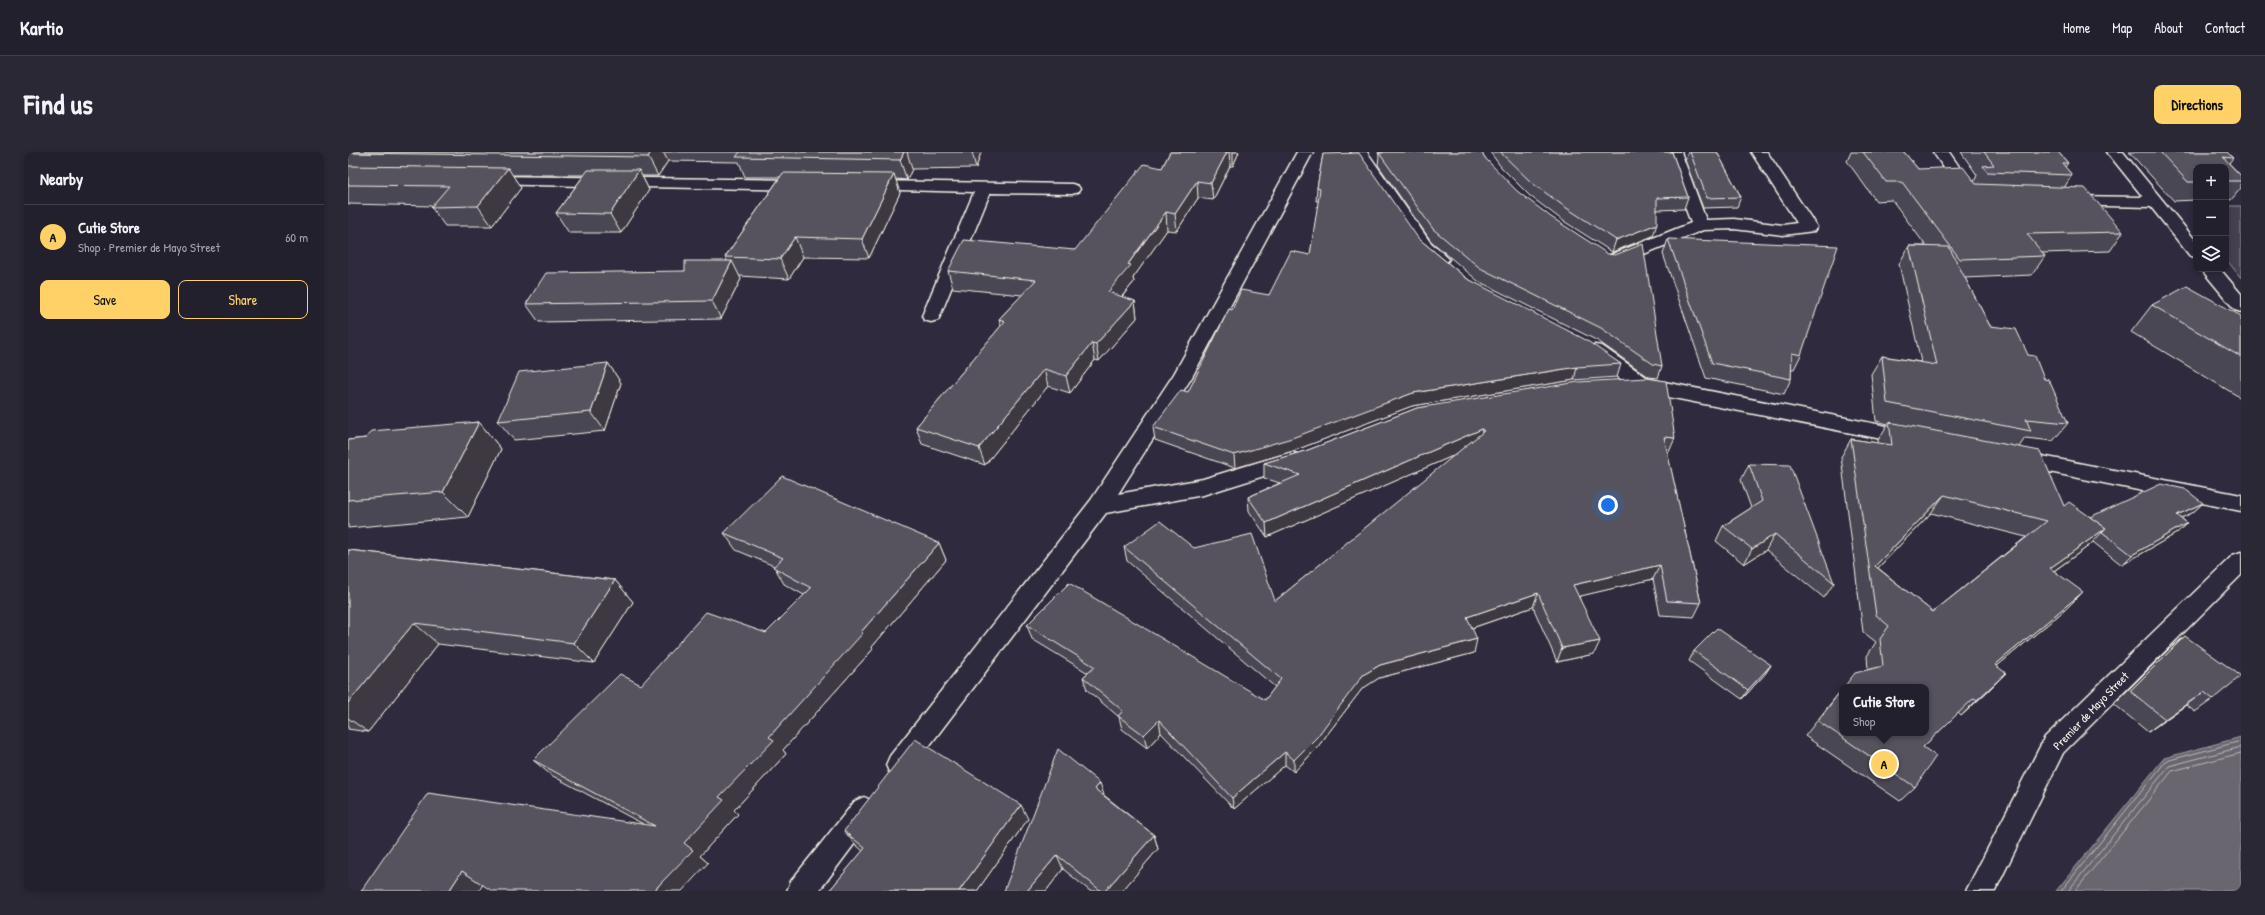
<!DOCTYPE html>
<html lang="en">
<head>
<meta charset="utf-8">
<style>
	body { margin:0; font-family:"Patrick Hand",sans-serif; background:#2b2836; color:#f1f3f6 }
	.controls { position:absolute; right:12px; top:12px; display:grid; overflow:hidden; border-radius:8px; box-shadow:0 2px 6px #0003 }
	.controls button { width:36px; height:36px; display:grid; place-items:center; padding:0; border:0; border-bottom:1px solid #403e4a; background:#23202e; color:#f1f3f6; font:20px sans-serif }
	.you { position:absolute; left:1260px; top:353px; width:14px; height:14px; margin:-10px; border:3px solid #fff; border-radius:50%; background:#1a73e8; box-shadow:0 0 0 6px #1a73e833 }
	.badge { display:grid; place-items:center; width:26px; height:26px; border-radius:50%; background:#ffd166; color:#111; font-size:13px; font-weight:700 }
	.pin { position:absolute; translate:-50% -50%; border:2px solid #fff; box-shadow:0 1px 4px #0006 }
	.popup { position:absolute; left:1491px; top:532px; width:90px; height:52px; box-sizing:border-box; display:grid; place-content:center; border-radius:8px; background:#23202e; filter:drop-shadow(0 1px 3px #0005); font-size:13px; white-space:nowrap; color:#a3a3aa }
	.popup b { font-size:15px; color:#f1f3f6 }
	.popup::after { content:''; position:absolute; left:50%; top:100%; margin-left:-8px; border:8px solid transparent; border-top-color:#23202e }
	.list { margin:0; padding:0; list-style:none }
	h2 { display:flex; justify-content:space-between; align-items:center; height:52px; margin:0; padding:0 16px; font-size:17px }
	h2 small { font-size:13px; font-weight:400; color:#a3a3aa }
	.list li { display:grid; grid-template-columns:26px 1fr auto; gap:12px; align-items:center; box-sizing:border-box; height:64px; padding:0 16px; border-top:1px solid #403e4a }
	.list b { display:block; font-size:15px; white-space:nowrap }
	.list p { margin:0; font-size:13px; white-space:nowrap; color:#a3a3aa }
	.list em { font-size:13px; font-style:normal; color:#a3a3aa }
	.actions { display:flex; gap:8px; padding:12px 16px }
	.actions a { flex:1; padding:9px 0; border:1px solid #ffd166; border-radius:8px; text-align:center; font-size:14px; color:#ffd166 }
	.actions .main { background:#ffd166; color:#111 }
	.icon { flex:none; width:22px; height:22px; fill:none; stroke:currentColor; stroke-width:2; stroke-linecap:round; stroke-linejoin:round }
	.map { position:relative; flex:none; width:1893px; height:739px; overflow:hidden; border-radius:8px }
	header { display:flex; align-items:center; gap:24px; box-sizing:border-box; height:56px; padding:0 20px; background:#23202e; border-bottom:1px solid #403e4a }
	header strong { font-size:19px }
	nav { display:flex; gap:22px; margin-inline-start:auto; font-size:14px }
	.intro { display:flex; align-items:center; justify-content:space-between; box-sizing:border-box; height:96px; padding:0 24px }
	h1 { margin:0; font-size:28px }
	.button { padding:10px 18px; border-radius:8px; background:#ffd166; color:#111; font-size:14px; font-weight:700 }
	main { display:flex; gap:24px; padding:0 24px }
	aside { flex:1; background:#23202e; border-radius:8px; box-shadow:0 2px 6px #0003 }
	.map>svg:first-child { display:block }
	.green { fill:#454050; stroke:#9c989c }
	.water { fill:#6a6670; stroke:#a19ea0 }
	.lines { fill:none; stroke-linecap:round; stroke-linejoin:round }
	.shore { stroke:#bdb9b8; stroke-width:1 }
	.minor-casing { stroke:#f4f1e8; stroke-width:3 }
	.major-casing { stroke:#f4f1e8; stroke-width:3 }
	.minor { fill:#2f2a3d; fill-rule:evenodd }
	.major { fill:#2f2a3d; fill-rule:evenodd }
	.wall { fill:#4a4752; stroke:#f4f1e8; fill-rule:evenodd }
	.shaded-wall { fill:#3c3942; stroke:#f4f1e8 }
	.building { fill:#56525f; stroke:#f4f1e8; fill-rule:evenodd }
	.labels { text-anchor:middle; stroke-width:4; stroke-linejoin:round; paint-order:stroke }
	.street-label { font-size:12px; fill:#f4f1e8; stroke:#2f2a3d }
</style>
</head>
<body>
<header>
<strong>Kartio</strong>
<nav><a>Home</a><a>Map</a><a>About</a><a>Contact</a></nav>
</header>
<div class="intro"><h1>Find us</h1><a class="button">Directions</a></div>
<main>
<aside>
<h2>Nearby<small></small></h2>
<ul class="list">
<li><span class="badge">A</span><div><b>Cutie Store</b><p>Shop · Premier de Mayo Street</p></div><em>60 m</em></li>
</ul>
<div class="actions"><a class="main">Save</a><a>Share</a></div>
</aside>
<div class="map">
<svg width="1893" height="739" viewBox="0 0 1893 739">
	<rect width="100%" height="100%" fill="#2f2a3d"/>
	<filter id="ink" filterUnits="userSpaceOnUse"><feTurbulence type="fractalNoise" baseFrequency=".025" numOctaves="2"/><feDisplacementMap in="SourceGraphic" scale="8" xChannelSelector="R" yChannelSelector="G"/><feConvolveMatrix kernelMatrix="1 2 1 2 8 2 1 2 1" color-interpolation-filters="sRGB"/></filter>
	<g filter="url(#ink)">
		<!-- green -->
		<polygon class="green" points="1878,54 1893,54 1893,126 1878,107"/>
		<!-- water -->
		<polygon class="water" points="1893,585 1893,739 1708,739 1816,606"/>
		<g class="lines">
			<!-- shore -->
			<g class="shore">
				<polyline points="1713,739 1818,609 1893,589"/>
				<polyline points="1720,739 1821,614 1893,595"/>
				<polyline points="1727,739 1824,619 1893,601"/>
			</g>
			<!-- minor casing -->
			<g class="minor-casing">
				<g id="minor">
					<polygon points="949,0 965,0 844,225 770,342 855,327 944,300 951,303 954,308 951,313 855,343 758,361 560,622 551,625 542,622 538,613 542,604 743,348 826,222"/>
					<path d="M1003,0h16l63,90 19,17 -3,4c-4,1 -8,2 -12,0 -20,-10 -67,-88 -83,-111z"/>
					<polygon points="1317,0 1333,0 1358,68 1386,67 1435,73 1449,71 1403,0 1419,0 1469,75 1466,79 1435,83 1386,77 1355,78 1274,111 1268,112 1262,111 1259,107 1262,103 1343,71"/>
					<polygon points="1585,0 1601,0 1628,39 1626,42 1614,42"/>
					<polygon points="1759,0 1775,0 1848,89 1848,105 1842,104 1803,55 1713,53 1711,49 1713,45 1719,44 1795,45"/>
					<polygon points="139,24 457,28 463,30 465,33 463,36 457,38 133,32 131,29 133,26"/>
					<polygon points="519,29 724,32 730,34 732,37 730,40 724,42 642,41 592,164 590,168 583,170 576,168 574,164 626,40 513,37 511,34 513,31"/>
					<polygon points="1853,117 1872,117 1893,142 1893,160 1887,158"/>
					<polygon points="1247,193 1254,194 1301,227 1564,279 1571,281 1574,286 1571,291 1564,293 1290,239 1283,237 1280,232 1240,204 1237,199 1240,194"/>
					<polygon points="1669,299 1893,343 1893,359 1662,312 1659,307 1662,302"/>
					<polygon points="516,645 525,649 529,658 525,667 471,739 439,739 443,729 507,649"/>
				</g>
			</g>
			<!-- major casing -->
			<g class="major-casing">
				<polygon id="major" points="1893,400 1893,423 1715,601 1647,739 1618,739 1697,585 1885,403"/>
			</g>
			<!-- minor -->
			<use href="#minor" class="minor"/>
			<!-- major -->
			<use href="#major" class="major"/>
		</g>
		<!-- wall -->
		<g class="wall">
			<polygon points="0,0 633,0 628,16 564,17 559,28 547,27 552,41 521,106 455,105 441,127 391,124 393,127 373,167 191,170 178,152 337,119 379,109 377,105 432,25 397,25 391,10 320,9 310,24 294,24 301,38 273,81 221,81 208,61 236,23 164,23 173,36 144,74 97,74 83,55 84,54 1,52 0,53"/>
			<polygon points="822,0 891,0 885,14 882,14 865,48 850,46 829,79 819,78 785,126 786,130 774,145 787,149 789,166 751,209 747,208 722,241 700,234 637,313 574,292 568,275 653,174 651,167 674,143 605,136 600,119 727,98 814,16"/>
			<polygon points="1030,0 1133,0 1138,7 1314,214 1310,226 1301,225 1250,189 1130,129 1083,89 1030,13 1031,4"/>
			<polygon points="1142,0 1324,0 1340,45 1336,57 1309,58 1305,84 1264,100 1214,68 1182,44 1153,15"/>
			<polygon points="1340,0 1369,0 1393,45 1389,55 1355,56 1337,8"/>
			<path d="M1503,0h53l14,17 56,13 3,-7 -16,-23h97l10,11 -3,4 7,8 -8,13 59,44 -13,19 -68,2 3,3 -13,19 -67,3 25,48 38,29 16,24 24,44 -15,18 -28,-3 -6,9 45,59 26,11 113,-14 -11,10 -11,5 6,5 -10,10 -55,32 -29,-23 -3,3 -36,26 12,38 -69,57 -7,23 -29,27 -3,-3 -35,34 -8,40 -15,14 -95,-65 37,-47 26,-19 -1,-14 9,-14 -13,-10 -22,-175 10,-18 27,4v-3l10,-16 -12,-3 -5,-47 11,-18 39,6 -22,-98 10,-18h17l-34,-46 -16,1 -29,-40zM1583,361l95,24 -93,75 -55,-44z"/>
			<polygon points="1781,0 1879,0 1885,6 1881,11 1893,24 1893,36 1883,48 1878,48 1878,15 1848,15 1848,48 1826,49"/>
			<polygon points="975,2 1070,86 1118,126 1273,212 1269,225 1226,228 1064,254 945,299 887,316 807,288 805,275 840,240 884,158 921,143 962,103 971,49 968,49 969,36"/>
			<polygon points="1320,87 1453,203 1446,217 1443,217 1443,227 1436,242 1358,226 1315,102"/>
			<polygon points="1804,153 1893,164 1893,246 1783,180"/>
			<polygon points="260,211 273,231 257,279 166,288 150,269"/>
			<polygon points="1069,256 1327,286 1321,300 1319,300 1353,451 1346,465 1312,463 1305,427 1231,444 1246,502 1209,510 1185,455 1124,476 1126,501 1031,526 1014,537 968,597 946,620 937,613 886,657 813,581 799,596 774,577 771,565 739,538 735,525 740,521 684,487 679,473 917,548 927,535 779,409 776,395 846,396 927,449 1109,302 919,385 901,359 900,345 932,331 916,326 916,311 960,298"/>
			<polygon points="131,270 153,297 120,365 0,376 0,288 18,286"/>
			<polygon points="1401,312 1486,431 1476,446 1418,398 1396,412 1368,389 1375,374 1403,356 1393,328"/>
			<polygon points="376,381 591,391 598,408 524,495 525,497 435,598 438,602 386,658 390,662 352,704 360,711 134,733 13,739 295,672 203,623 185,608 293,533 418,481 456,443 436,432 426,414 388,398"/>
			<polygon points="0,398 267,428 285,450 246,511 90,492 20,580 0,577"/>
			<polygon points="1837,484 1865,547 1847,560 1838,553 1800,580 1766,552 1820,498"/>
			<polygon points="1346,499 1423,513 1417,522 1394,547 1341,509"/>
			<polygon points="757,644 806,683 810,697 774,739 742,739 715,717 698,739 656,739"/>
			<polygon points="680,667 629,739 481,739 515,699 508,693 496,679"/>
		</g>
		<!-- shaded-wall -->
		<g class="shaded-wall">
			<polygon points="303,0 315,0 320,9 310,24 300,5"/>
			<polygon points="556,0 559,0 564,17 559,28 552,8"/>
			<polygon points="624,0 633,0 628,16"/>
			<polygon points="879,0 881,0 882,14 865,48 863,31"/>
			<polygon points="885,0 891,0 885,14"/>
			<polygon points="160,16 173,36 144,74 130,54"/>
			<polygon points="291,18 301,38 273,81 262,62"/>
			<polygon points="546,22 552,41 521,106 514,87"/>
			<polygon points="849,29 850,46 829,79 827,62"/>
			<polygon points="818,60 819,78 785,126 786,130 763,157 760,140"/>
			<polygon points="1309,72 1305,84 1264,100 1268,88"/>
			<polygon points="447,85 455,105 441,127 432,107"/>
			<polygon points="384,109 393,127 373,167 364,149"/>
			<polygon points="787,149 789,166 751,209 748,192"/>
			<polygon points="744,191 747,208 722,241 718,224"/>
			<polygon points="260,211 273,231 257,279 243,260"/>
			<polygon points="1229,215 1226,228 1064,254 945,299 887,316 886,303 1065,241"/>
			<polygon points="696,217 700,234 637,313 631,296"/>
			<polygon points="131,270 153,297 120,365 95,340"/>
			<polygon points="1134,277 1132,292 919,385 918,371"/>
			<polygon points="1596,343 1583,361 1523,423 1527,414"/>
			<polygon points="1855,351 1844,361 1819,373 1829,363"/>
			<polygon points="1839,371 1829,381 1774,413 1784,403"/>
			<polygon points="1758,376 1742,393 1686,433 1702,416"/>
			<polygon points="1427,382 1418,398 1396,412 1404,397"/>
			<polygon points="591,391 598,408 524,495 525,497 435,598 438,602 386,658 390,662 352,704 360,711 334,739 306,739 312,732 336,691 371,645 421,585"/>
			<polygon points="1312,413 1305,427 1220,447 1225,433"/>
			<polygon points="267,428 285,450 246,511 226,491"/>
			<polygon points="1735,440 1718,457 1631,529 1647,513"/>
			<polygon points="1190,441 1185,455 1115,479 1119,465"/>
			<polygon points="66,471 90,492 20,580 0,566 0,551"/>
			<polygon points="1129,487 1126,501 1031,526 1014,537 968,597 946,620 946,608 1015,523 1032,513"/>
			<polygon points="1252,489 1246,502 1209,510 1214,496"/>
			<polygon points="1423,513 1417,522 1394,547 1400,538"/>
			<polygon points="1658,521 1642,537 1613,564 1629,548"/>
			<polygon points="1856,540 1838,553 1800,580 1817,567"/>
			<polygon points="811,568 813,581 799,596 796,583"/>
			<polygon points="937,600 937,613 886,657 884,646"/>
			<polygon points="752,631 757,646 747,637"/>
			<polygon points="673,653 680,667 629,739 611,739"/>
			<polygon points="806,683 810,697 774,739 757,739"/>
			<polygon points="709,703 715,717 698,739 679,739"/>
			<polygon points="114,719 135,732 131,739 101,739"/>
		</g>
		<!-- building -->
		<g class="building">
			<polygon points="0,0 303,0 300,5 0,1"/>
			<polygon points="392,0 556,0 552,8 388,5"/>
			<polygon points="822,0 879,0 863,31 849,29 827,62 818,60 780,112 783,113 760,140 787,149 748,192 744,191 718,224 696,217 631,296 568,275 657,169 651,167 688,128 600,119 616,88 727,98 796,12 814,16"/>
			<polygon points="1035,0 1133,0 1138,7 1169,39 1203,65 1260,102 1267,103 1295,92 1314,214 1305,212 1253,176 1132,116 1085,77 1031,1 1035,1"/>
			<polygon points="1153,0 1324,0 1340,45 1309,46 1309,72 1268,88 1217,55 1184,31 1155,3"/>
			<polygon points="1342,0 1369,0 1393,45 1359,46"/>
			<polygon points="1515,0 1556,0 1570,17 1615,15 1628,32 1737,36 1775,80 1679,82 1697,104 1612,107 1554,30 1538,30"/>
			<polygon points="1636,0 1710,0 1720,11 1714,11 1724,23 1639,20 1635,14 1646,13"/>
			<polygon points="1812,0 1879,0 1885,6 1875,5 1893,24 1893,29 1878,29 1878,15 1848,15 1848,30 1840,30"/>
			<polygon points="1011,1 1070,86 1118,126 1238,188 1273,212 1229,215 1065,241 944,286 886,303 805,275 833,238 840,240 881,157 884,158 893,138 921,143 943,99 962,103 972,37 969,36 975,2"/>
			<polygon points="0,14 160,16 130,54 83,55 101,34 0,33"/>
			<polygon points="240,18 291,18 262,62 208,61"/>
			<polygon points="435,21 546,22 514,87 447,85 432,107 377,105"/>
			<polygon points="1320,87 1490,94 1453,203 1444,201 1443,227 1364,211"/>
			<polygon points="1561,94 1601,95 1642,174 1668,177 1680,203 1687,204 1696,227 1701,228 1720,271 1678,267 1683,279 1539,251 1534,204 1589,213"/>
			<polygon points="337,109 384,109 364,149 178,152 198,121 337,119"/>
			<polygon points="1839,134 1893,164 1893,205 1804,153"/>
			<polygon points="260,211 243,260 150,269 171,220"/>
			<polygon points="1299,226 1318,229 1327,286 1316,285 1353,451 1319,449 1312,413 1225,433 1252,489 1214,496 1190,441 1119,465 1129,487 1032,513 1015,523 969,585 946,608 937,600 884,646 811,568 796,583 770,564 775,559 735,525 747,515 679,473 721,431 917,548 933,527 776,395 812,369 846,396 904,382 927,449 1136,279 1134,277 918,371 900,345 952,323 916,311 960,298 1069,256 1230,230"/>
			<polygon points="131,270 95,340 0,348 0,288 18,286 23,279"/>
			<path d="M1541,270l151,29 24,55 5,-4 37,26 -56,40 33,24 -88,73 11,8 -29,27 -3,-2 -51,49 13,9 -21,31 -97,-66 24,-32v44h84v-46h-82l11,-14 28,-7 -3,-27 9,-13 -13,-11 -25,-176 41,6zM1596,343l103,26 -114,91 -58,-46z"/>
			<polygon points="1401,312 1442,313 1486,431 1427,382 1404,397 1375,374 1414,349"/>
			<polygon points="434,324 591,391 513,480 515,481 421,585 426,588 371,645 376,648 336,691 345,698 312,732 306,739 144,739 114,719 101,739 13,739 80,641 307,674 185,608 272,522 293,533 358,460 418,481 463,436 425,415 435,406 376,381"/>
			<polygon points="1813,332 1837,337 1855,351 1829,363 1839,371 1784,403 1754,380 1758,376 1742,365"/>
			<polygon points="0,398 267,428 226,491 66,471 0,551"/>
			<polygon points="1369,476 1423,513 1400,538 1346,499"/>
			<polygon points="1837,484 1893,524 1865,547 1856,540 1817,567 1782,539"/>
			<polygon points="567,587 673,653 611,739 481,739 517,696 496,679"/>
			<polygon points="710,597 752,631 747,637 806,683 757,739 753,739 709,703 679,739 656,739"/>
		</g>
	</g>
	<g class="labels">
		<!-- street labels -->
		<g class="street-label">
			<text transform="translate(1743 559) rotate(-46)" y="4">Premier de Mayo Street</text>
		</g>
	</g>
</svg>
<div class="controls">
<button>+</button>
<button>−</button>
<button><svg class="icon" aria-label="layers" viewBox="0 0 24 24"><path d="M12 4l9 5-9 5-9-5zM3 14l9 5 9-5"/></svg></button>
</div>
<div class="you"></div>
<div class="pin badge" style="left:1536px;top:612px">A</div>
<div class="popup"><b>Cutie Store</b>Shop</div>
</div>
</main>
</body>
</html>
